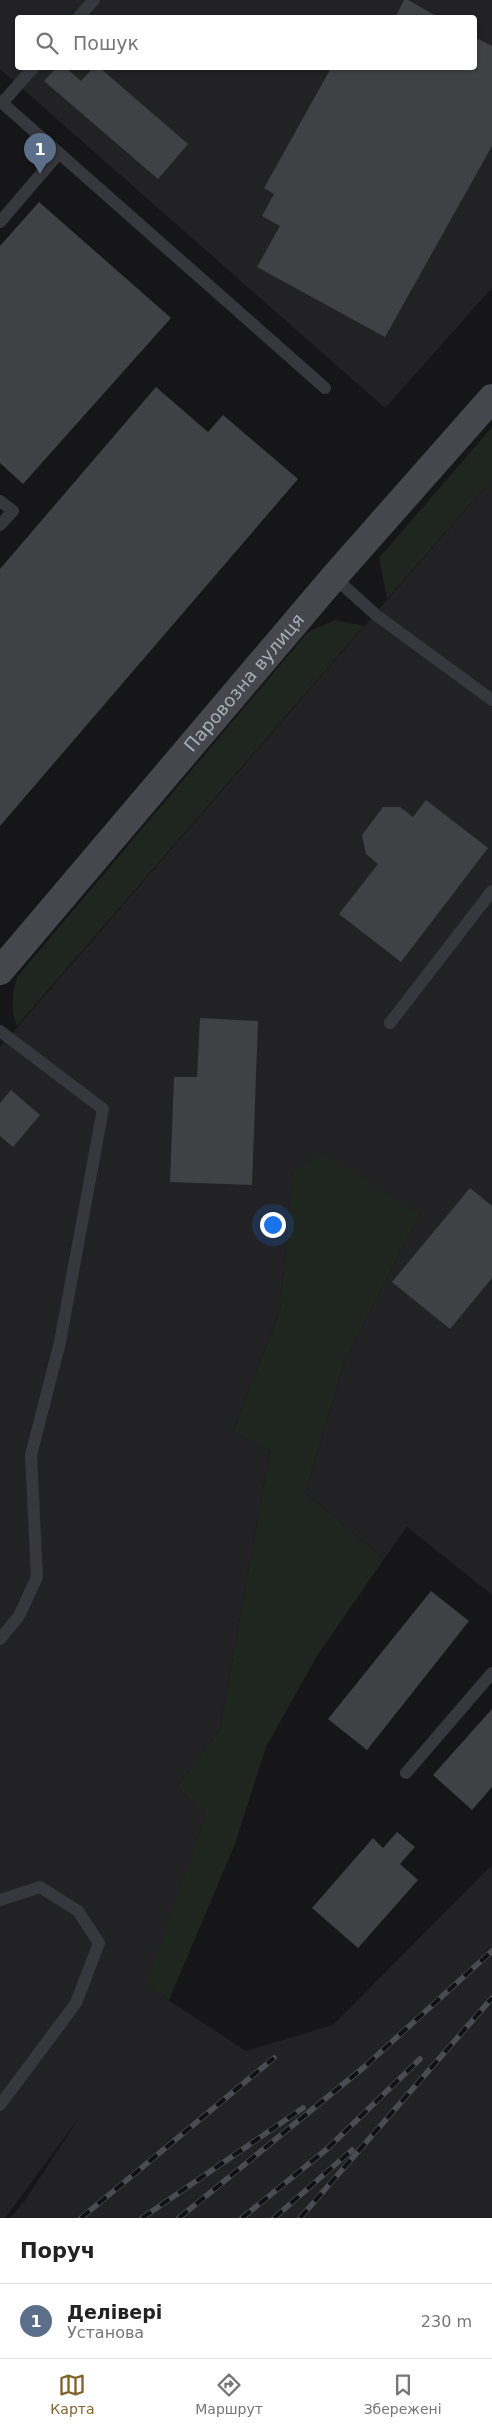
<!DOCTYPE html>
<html lang="uk">
<head>
<meta charset="utf-8">
<style>
	body { margin:0; font-family:"DejaVu Sans",sans-serif; background:#f6f6f6; color:#222 }
	.you { position:absolute; left:272px; top:1224px; width:18px; height:18px; margin:-12px; border:4px solid #fff; border-radius:50%; background:#1a73e8; box-shadow:0 0 0 8px #1a73e833 }
	.badge { display:grid; place-items:center; width:32px; height:32px; border-radius:50%; background:#80622a; color:#fff; font-size:16px; font-weight:700 }
	.pin { position:absolute; translate:-50% -41px; filter:drop-shadow(0 1px 2px #0008) }
	.pin::after { content:''; position:absolute; top:26px; width:18px; height:15px; background:inherit; clip-path:polygon(0 0,100% 0,50% 100%) }
	.list { margin:0; padding:0; list-style:none }
	h2 { display:flex; justify-content:space-between; align-items:center; height:65px; margin:0; padding:0 20px; font-size:21px }
	h2 small { font-size:16px; font-weight:400; color:#767676 }
	.list li { display:grid; grid-template-columns:32px 1fr auto; gap:15px; align-items:center; box-sizing:border-box; height:75px; padding:0 20px; border-top:1px solid #e0e0e0 }
	.list b { display:block; font-size:19px; white-space:nowrap }
	.list p { margin:0; font-size:16px; white-space:nowrap; color:#767676 }
	.list em { font-size:16px; font-style:normal; color:#767676 }
	.icon { flex:none; width:28px; height:28px; fill:none; stroke:currentColor; stroke-width:2; stroke-linecap:round; stroke-linejoin:round }
	.map { position:relative; flex:none; width:492px; height:2218px; overflow:hidden }
	.search { position:absolute; background:#fff; box-shadow:0 1px 4px #0004; left:15px; right:15px; top:15px; height:55px; display:flex; align-items:center; gap:12px; box-sizing:border-box; padding:0 18px; border-radius:5px; color:#767676; font-size:19px }
	.sheet { height:140px; background:#fff }
	nav { display:flex; justify-content:space-around; align-items:center; box-sizing:border-box; height:70px; border-top:1px solid #e0e0e0; background:#fff; font-size:14px; color:#767676 }
	nav a { display:grid; justify-items:center; gap:2px }
	nav .on { color:#80622a }
	.map>svg:first-child { display:block }
	.built { fill:#222225; fill-rule:evenodd }
	.green { fill:#1e261f }
	.building { fill:#404145 }
	.lines { fill:none; stroke-linecap:round; stroke-linejoin:round }
	.lane { stroke:#37383d; stroke-width:12 }
	.secondary { stroke:#45474d; stroke-width:28 }
	.rail-casing { stroke:#4a4c52; stroke-width:5.5 }
	.rail { stroke:#111113; stroke-width:4; stroke-dasharray:11; stroke-linecap:butt }
	.labels { text-anchor:middle; stroke-width:4; stroke-linejoin:round; paint-order:stroke }
	.street-label { font-size:18px; fill:#a8adb8; stroke:#111113 }
</style>
</head>
<body>
<div class="map">
<svg width="492" height="2218" viewBox="0 0 492 2218">
	<rect width="100%" height="100%" fill="#161618"/>
	<!-- built -->
	<g class="built">
		<path d="M0,0h492v288l-107,120 -385,-339zM18,18h456v50h-456z"/>
		<polygon points="492,479 492,1595 407,1527 384,1559 305,1493 345,1360 420,1214 293,1172 280,1310 233,1432 270,1451 220,1729 177,1787 206,1814 147,1986 246,2051 333,2025 492,1865 492,2218 10,2218 26,2199 81,2115 5,2218 0,2218 0,1047"/>
	</g>
	<!-- green -->
	<g class="green">
		<polygon points="492,427 492,479 387,599 379,558"/>
		<path d="M335,620l29,6 -347,400c-7,-17 -5,-32 0,-49l291,-345z"/>
		<polygon points="323,1152 420,1214 345,1360 305,1493 384,1559 317,1656 266,1747 235,1844 169,2000 146,1986 206,1814 177,1787 220,1729 270,1451 233,1432 280,1310 293,1172"/>
	</g>
	<!-- building -->
	<g class="building">
		<polygon points="404,0 408,0 440,18 395,18"/>
		<polygon points="474,37 492,46 492,146 385,337 257,267 280,226 262,216 274,194 264,188 331,68 474,68"/>
		<polygon points="56,68 66,68 81,81 93,68 100,68 188,144 158,179 44,81"/>
		<polygon points="39,202 171,318 23,484 0,463 0,246"/>
		<polygon points="156,387 208,432 223,415 298,479 0,826 0,569"/>
		<polygon points="426,800 488,848 401,962 339,914 378,864 366,854 362,835 383,807 400,807 413,817"/>
		<polygon points="200,1018 258,1021 252,1185 170,1182 174,1077 197,1077"/>
		<polygon points="11,1090 40,1115 13,1147 0,1136 0,1103"/>
		<polygon points="470,1188 492,1206 492,1278 450,1329 392,1282"/>
		<polygon points="431,1591 469,1621 367,1750 328,1719"/>
		<polygon points="492,1709 492,1787 472,1810 433,1775"/>
		<polygon points="397,1832 415,1847 400,1864 418,1880 358,1948 312,1908 373,1838 383,1848"/>
	</g>
	<g class="lines">
		<!-- lane -->
		<g class="lane">
			<polyline points="78,18 94,0"/>
			<polyline points="0,101 325,388"/>
			<polyline points="2,103 33,68"/>
			<polyline points="0,222 59,153"/>
			<polyline points="0,501 13,511 0,525"/>
			<polyline points="334,577 376,615 492,700"/>
			<polyline points="390,1023 492,891"/>
			<polyline points="0,1031 103,1109 60,1342 31,1455 37,1577 19,1616 0,1639"/>
			<polyline points="406,1773 492,1673"/>
			<polyline points="0,1900 40,1887 78,1911 99,1943 76,2003 0,2105"/>
		</g>
		<!-- secondary -->
		<path class="secondary" id="s1" d="M0,971l334,-394 158,-179"/>
		<!-- rail casing -->
		<g class="rail-casing">
			<g id="rail">
				<polyline points="81,2218 274,2058"/>
				<polyline points="142,2218 303,2108"/>
				<polyline points="179,2218 363,2068 492,1951"/>
				<polyline points="242,2218 327,2149 420,2059"/>
				<polyline points="274,2218 352,2150"/>
				<polyline points="300,2218 492,1998"/>
			</g>
		</g>
		<!-- rail -->
		<use href="#rail" class="rail"/>
	</g>
	<g class="labels">
		<!-- street labels -->
		<g class="street-label">
			<text dy="6" stroke="none"><textPath href="#s1" startOffset="378">Паровозна вулиця</textPath></text>
		</g>
	</g>
</svg>
<div class="you"></div>
<div class="pin badge" style="left:40px;top:174px;background:#5c6f8a">1</div>
<div class="search"><svg class="icon" aria-label="search" viewBox="0 0 24 24"><circle cx="10" cy="10" r="6"/><path d="M15 15l6 6"/></svg>Пошук</div>
</div>
<section class="sheet">
<h2>Поруч<small></small></h2>
<ul class="list">
<li><span class="badge" style="background:#5c6f8a">1</span><div><b>Делівері</b><p>Установа</p></div><em>230 m</em></li>
</ul>
</section>
<nav>
<a class="on"><svg class="icon" aria-label="map" viewBox="0 0 24 24"><path d="M3 6l6-2 6 2 6-2v14l-6 2-6-2-6 2zM9 4v14M15 6v14"/></svg>Карта</a>
<a><svg class="icon" aria-label="directions" viewBox="0 0 24 24"><path d="M12 3l9 9-9 9-9-9zM9 14v-3h6M13 9l2 2-2 2"/></svg>Маршрут</a>
<a><svg class="icon" aria-label="saved" viewBox="0 0 24 24"><path d="M7 4h10v16l-5-4-5 4z"/></svg>Збережені</a>
</nav>
</body>
</html>
